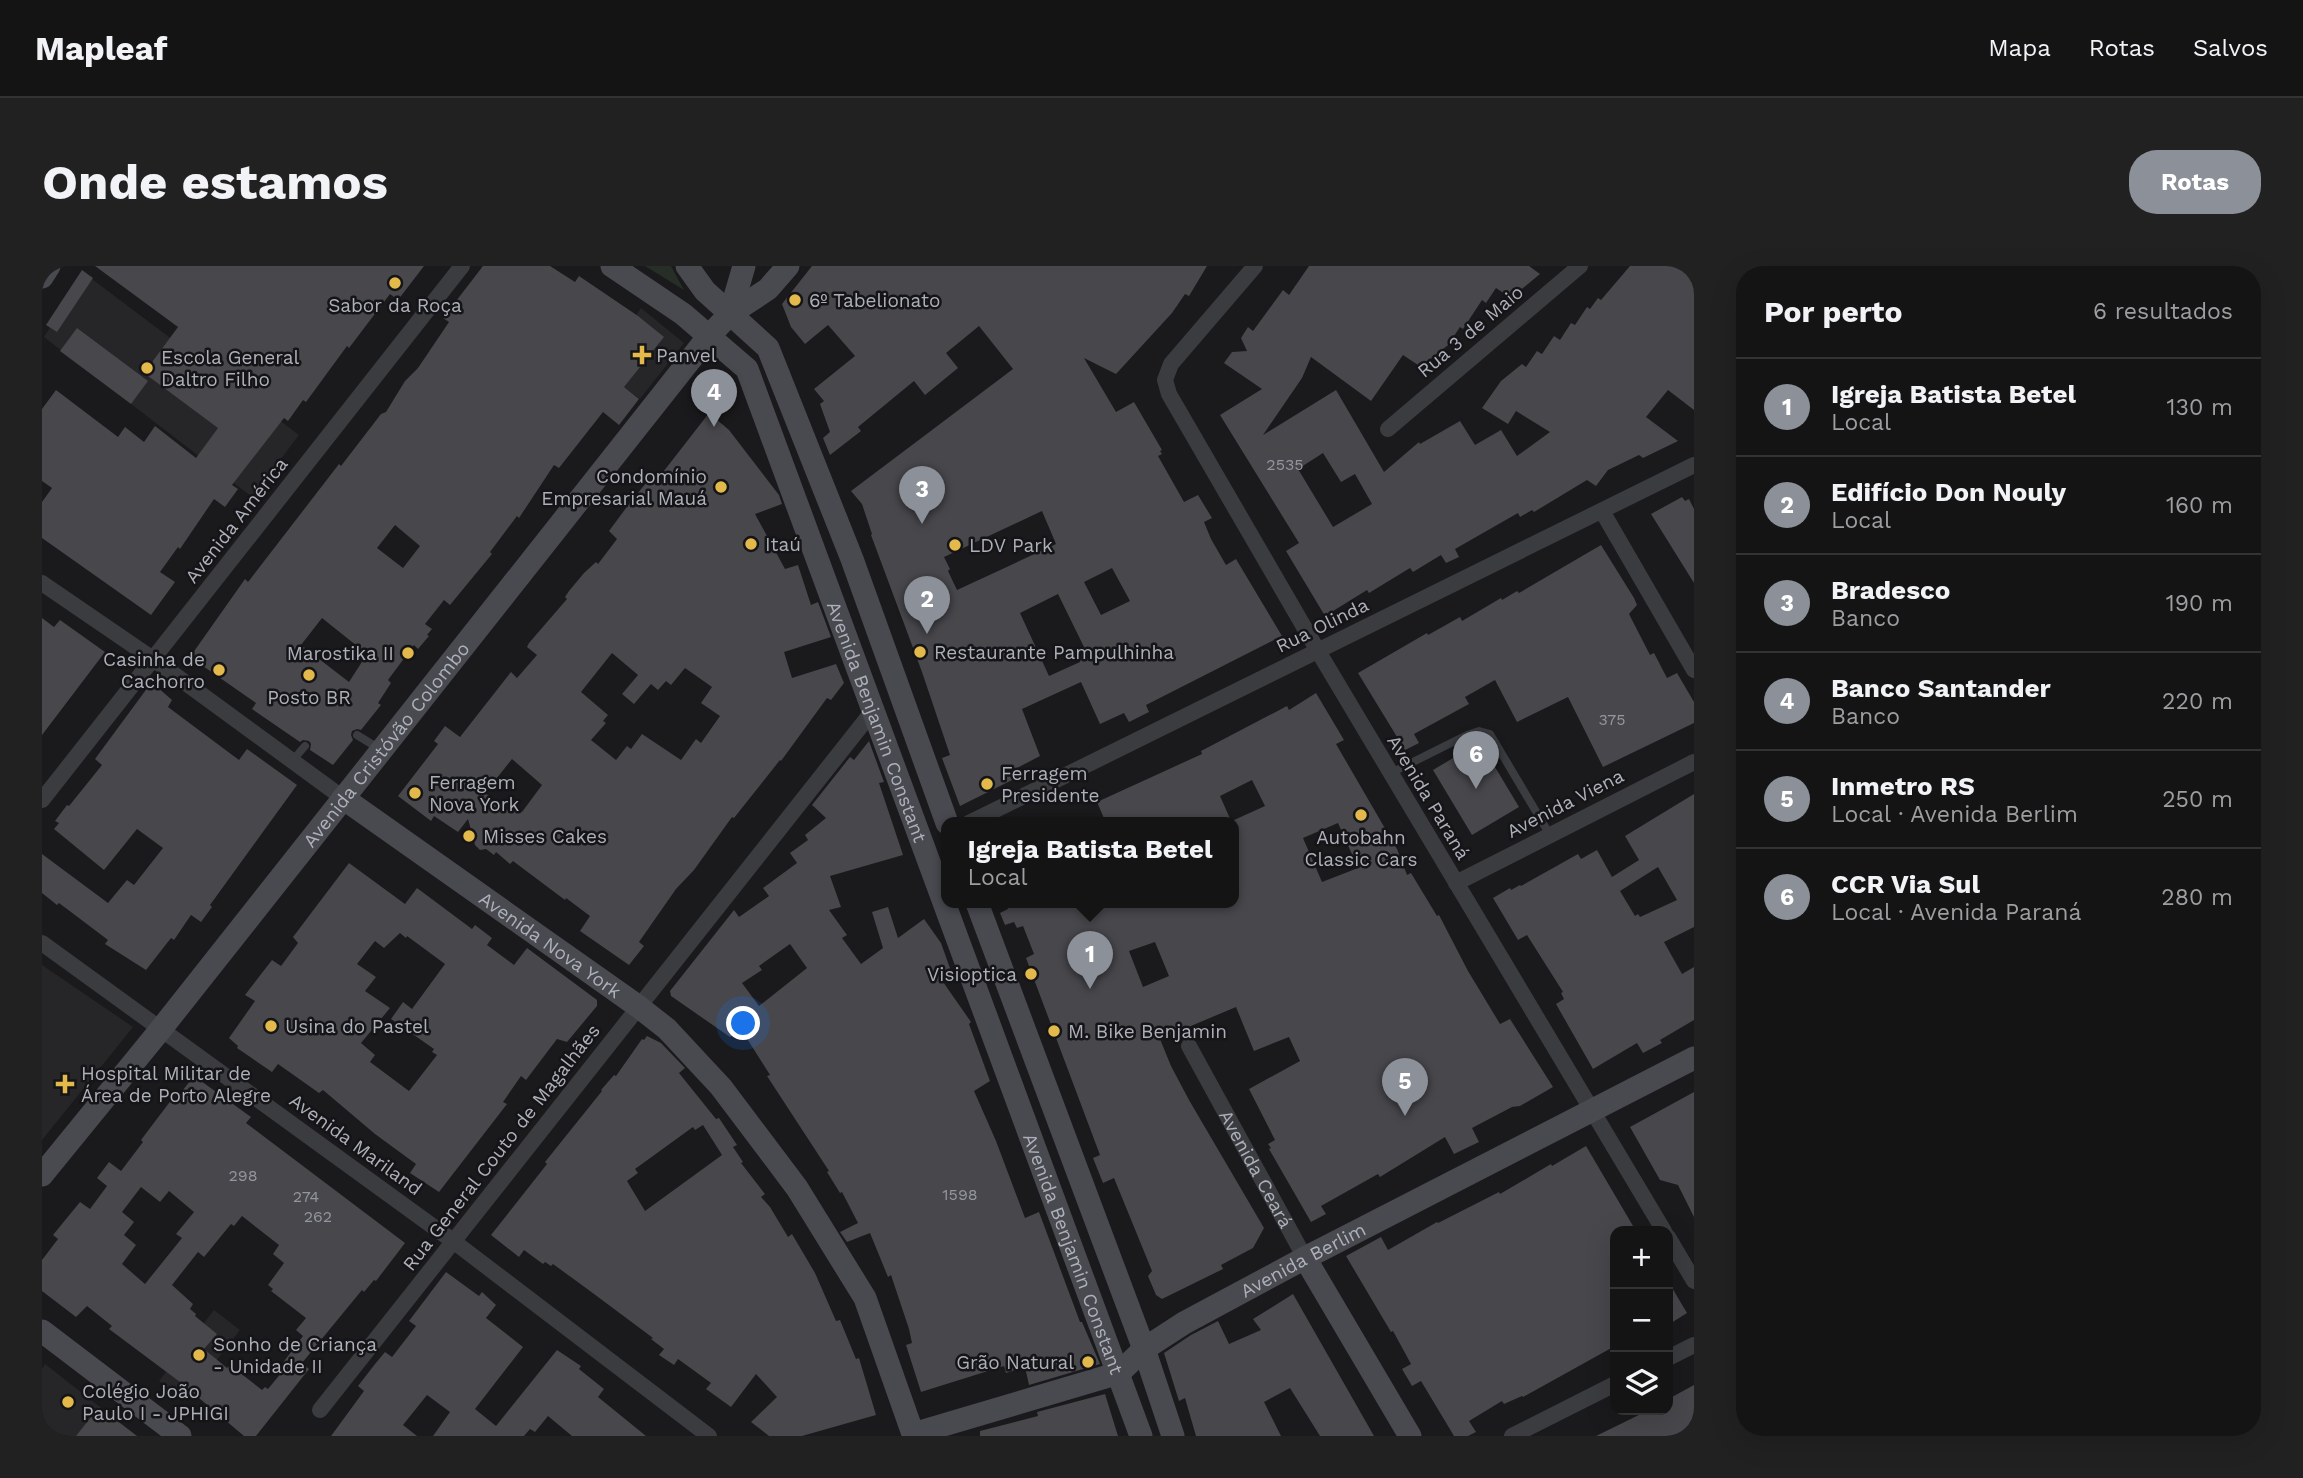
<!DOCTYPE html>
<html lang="pt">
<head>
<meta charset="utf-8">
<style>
	body { margin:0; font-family:"Work Sans",sans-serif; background:#212122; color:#f1f3f6 }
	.controls { position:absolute; right:21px; bottom:21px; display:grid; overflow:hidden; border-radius:14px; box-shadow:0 7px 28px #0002 }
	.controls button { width:63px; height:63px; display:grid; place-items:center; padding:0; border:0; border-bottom:2px solid #333334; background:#141415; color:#f1f3f6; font:35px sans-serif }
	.you { position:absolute; left:702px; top:758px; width:24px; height:24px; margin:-18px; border:5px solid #fff; border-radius:50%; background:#1a73e8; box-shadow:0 0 0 10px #1a73e833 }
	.badge { display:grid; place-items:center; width:46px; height:46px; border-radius:50%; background:#8c9099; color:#fff; font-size:23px; font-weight:700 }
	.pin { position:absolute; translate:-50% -58px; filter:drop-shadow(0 2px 4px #0008) }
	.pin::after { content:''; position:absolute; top:37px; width:24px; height:21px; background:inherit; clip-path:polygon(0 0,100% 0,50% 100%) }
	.popup { position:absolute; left:899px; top:551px; width:298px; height:91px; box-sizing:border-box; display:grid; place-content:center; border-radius:14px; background:#141415; filter:drop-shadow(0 2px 5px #0005); font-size:23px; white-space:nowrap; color:#9d9ea0 }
	.popup b { font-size:26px; color:#f1f3f6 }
	.popup::after { content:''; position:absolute; left:50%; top:100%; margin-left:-14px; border:14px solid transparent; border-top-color:#141415 }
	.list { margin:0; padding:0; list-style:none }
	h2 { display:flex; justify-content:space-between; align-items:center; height:91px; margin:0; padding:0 28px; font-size:30px }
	h2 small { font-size:23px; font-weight:400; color:#9d9ea0 }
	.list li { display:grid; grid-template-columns:46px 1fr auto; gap:21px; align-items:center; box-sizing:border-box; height:98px; padding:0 28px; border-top:2px solid #333334 }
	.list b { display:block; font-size:26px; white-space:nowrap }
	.list p { margin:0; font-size:23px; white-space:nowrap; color:#9d9ea0 }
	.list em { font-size:23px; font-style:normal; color:#9d9ea0 }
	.icon { flex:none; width:38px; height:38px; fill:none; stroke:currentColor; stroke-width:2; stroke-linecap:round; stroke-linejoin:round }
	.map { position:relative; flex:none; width:1652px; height:1170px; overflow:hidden; border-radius:28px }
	header { display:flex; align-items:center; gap:42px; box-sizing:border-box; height:98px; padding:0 35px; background:#141415; border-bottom:2px solid #333334 }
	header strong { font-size:33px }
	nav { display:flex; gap:38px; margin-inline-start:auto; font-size:24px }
	.intro { display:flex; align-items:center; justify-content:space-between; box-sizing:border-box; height:168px; padding:0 42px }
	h1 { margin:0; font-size:49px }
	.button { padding:18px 32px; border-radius:28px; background:#8c9099; color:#fff; font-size:24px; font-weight:700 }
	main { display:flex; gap:42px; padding:0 42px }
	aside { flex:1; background:#141415; border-radius:28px; box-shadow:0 7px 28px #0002 }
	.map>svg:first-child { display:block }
	.built { fill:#262629 }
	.green { fill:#262e27 }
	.building { fill:#47474c; fill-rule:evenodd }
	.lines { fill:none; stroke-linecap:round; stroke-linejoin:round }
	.lane { stroke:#3b3c40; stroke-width:8 }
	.street { stroke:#3b3c40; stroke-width:16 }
	.secondary { stroke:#494a50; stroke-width:23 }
	.poi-dot { fill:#e3b94b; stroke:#151517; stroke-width:2.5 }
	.labels { text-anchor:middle; stroke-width:5; stroke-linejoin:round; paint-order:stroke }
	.number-label { font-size:16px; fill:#94969e }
	.poi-label { font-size:19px; fill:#adb0ba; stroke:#151517; text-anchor:start }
	.street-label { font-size:19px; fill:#adb0ba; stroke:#151517 }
</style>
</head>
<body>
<header>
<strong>Mapleaf</strong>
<nav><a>Mapa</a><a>Rotas</a><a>Salvos</a></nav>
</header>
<div class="intro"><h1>Onde estamos</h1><a class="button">Rotas</a></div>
<main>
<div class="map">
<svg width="1652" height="1170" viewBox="0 0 1652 1170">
	<rect width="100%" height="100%" fill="#1a1a1c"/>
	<!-- built -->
	<g class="built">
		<polygon points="42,7 257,169 210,231 2,71"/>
		<polygon points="599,42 642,77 598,133 558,103"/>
		<polygon points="0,699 91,761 0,874"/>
		<polygon points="172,1044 198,1064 143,1135 117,1115"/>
		<polygon points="3,1098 95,1170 0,1170 0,1103"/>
	</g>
	<!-- green -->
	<polygon class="green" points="603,0 629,0 642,24"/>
	<!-- building -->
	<g class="building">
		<polygon points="53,0 382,0 356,34 348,28 307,82 305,80 264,136 261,134 246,155 242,152 190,219 196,223 183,241 172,233 138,283 136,281 118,306 133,316 109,349 0,272 0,236 10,222 0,215 0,143 14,124 76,171 83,161 102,176 113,160 154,192 176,162 102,107 136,61"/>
		<path d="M441,0h67l25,16 4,-6 59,40 26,21 -40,50 15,12 -20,26 -16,-13 -44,56 -5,-3 -35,53 -2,-2 -27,36 2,2 -42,51 -6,-5 -19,24 7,5 -5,6 2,1 -11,13 -4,-4 -26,35 3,3 -13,20 3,2 -20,25 -4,-1 -5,2 -1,4 2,5 -20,25 -23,-15 1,-6 -2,-3 -6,-1 -3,2 -48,-33 4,-6 -66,-46 55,-78 3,3 91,-118 2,2 40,-52 5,-2 19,-31 13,-13 31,-46 -6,-4zM353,259l25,21 -17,22 -26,-20zM280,352l45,36 -18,28 -48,-37z"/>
		<path d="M770,0h395l-18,30 -4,-2 -13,19 -56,61 -32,-16 32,54 18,-10 28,48 -2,1 2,3 -4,2 26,46 14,-7 14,23 -8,4 7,17 15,26 10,-6 46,77 -136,69 3,7 -20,10 -5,-9 -24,11 -19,-42 -59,27 18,47 -23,12 3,8 -60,30 -18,-48 8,-3 -28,-83 -51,-137 1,-1 -10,-30 -11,-13 162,-122 -34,-43 -33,27 12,15 -33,27 -11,-14 -56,46 3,4 -31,24 -7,-17 7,-6 -10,-28 4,-3 -10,-12 41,-33 -27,-31 -23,19 -14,-17 -9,-23zM1000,245l14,33 -99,46 -9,-19 2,-2 -6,-12zM1070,302l18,33 -29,14 -17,-33zM1016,328l26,53 -9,4 5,11 -31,14 -29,-63z"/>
		<path d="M1267,0h220l11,8 -29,24 -15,-10 -10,15 -4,-3 -19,29 -3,-2 -12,18 -27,22 -18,-12 -32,46 -60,-44 -9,21 -39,57 73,-45 48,82 35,-30 1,2 40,-23 15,24 26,-15 16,26 33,-24 -34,-21 -8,13 -26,-16 19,-27 21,-17 4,3 11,-16 5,3 12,-18 6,4 11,-17 4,2 12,-18 3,2 8,-11 3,2 29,-34h58l6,5v139l-26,-20 -22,27 32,24 -35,17 -4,-3 -31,15 -12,16 -9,-6 -53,32 -2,-2 -12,7 -2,-4 -63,36 4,8 -13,6 -5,-8 -28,17 -3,-4 -41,25 -2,-3 -42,26 -39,-65 13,-8 -79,-128 42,-26 -38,-26 8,-11 15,-1 -6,-13 7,-11 5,4 30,-41 6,5zM1281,187l18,29 14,-8 17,30 -39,23 -35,-58z"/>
		<polygon points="40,4 51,12 15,66 4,59"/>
		<polygon points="35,62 106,115 89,138 18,85"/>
		<path d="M667,147l20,17 50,65 3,9 -27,10 30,55 13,-4 13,40 7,-3 13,35 -47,15 8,26 44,-14 8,19 -13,17 -4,-2 -46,63 -1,-1 -46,58 -2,-1 -38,53 -18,19 -37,53 5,4 -15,19 -49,-34 10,-15 -24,-18 -1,2 -52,-39 -3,3 -14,-12 -2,3 -8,-6 -6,1 -5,-5 -7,-26 -10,13 -24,-16 -3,5 -33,-25 40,-52 -4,-3 11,-15 15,11 51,-65 6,6 20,-23 -10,-8 2,-4 38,-44 -2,-2 4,-6 15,-18 12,-11 2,2 19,-25 -8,-8 20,-27 21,-26 3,7zM570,387l26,22 -16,19 12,10 17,-20 7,6 8,-9 5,4 14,-17 27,19 -11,16 19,13 -19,27 -5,-4 -15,21 -39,-26 -11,15 -4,-3 -11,14 -25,-20 15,-17 -3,-2 5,-6 -27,-23zM470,493l30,26 -20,27 -6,-5 -5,6 -26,-20z"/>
		<polygon points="1640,231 1643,235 1647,233 1652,243 1652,317 1609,248"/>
		<polygon points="1559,279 1592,332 1595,339 1587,348 1608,389 1612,387 1625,412 1635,407 1652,436 1652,457 1561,501 1526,431 1475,456 1453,414 1423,431 1427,438 1372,468 1377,477 1363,484 1316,407 1385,367 1386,369 1418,351 1420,355 1459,332 1460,334 1475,325 1477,327"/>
		<polygon points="0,352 12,361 18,354 63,386 0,469"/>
		<polygon points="114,420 130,434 126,441 197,494 205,483 255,519 168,639 170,641 159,656 149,649 132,674 129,672 104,704 63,678 66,674 29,646 17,637 15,639 0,627 0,588 66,637 85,614 92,619 121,582 95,563 62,604 12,563 17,557 13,555 25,539 27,540 60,499 53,493 106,421"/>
		<path d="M1274,427l28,47 -8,4 61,105 10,26 4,-2 26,43 2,-1 29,56 32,53 10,-5 43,68 -33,19 -8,1 -40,21 7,14 -25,12 -9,-17 -65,40 -2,-3 -57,32 5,8 -15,8 -42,-73 2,-1 -3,-4 7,-4 -26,-51 51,-28 -11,-24 -35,14 -18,-44 -76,32 11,27 18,34 75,128 -11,20 -32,17 2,4 -61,30 -6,-4 -8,-19 4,-5 -38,-93 -11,5 -10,-25 7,-3 -74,-197 8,-4 -11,-28 -6,2 -3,-6 -9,3 -5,-12 8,-4 -2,-6h228v-83l31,-14 -13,-26 -32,16 12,27h-126l-9,-21 105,-48 -1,-3 86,-45 2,4zM1296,557l20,45 -36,14 -19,-44zM1113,676l14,34 -26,11 -14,-36z"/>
		<path d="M827,475l15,41 -5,1 24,72 -73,21 11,31 -12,3 18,25 -5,3 19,26 22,-16 -11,-36 16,-5 10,31 26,-19 17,24 10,28 -10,8 30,43 -2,2 21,57 -16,10 22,50 29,77 14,-6 41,110h2l18,42 -71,21 -4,-18 -19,6 -2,-7 -83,26 -15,-47 6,-2 -3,-14 -18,-54 -3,2 -18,-44 -23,9 -7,-10 18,-9 -16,-31 -2,1 -13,-21 2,-1 -62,-95 3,-1 -24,-38 -2,1 -5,-7 -9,6 -59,-41 -1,-5 64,-81 5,7 30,-21 -6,-8 34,-25 -7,-10 18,-13 -3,-5 21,-17 -14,-13 38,-48 4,3zM748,678l17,24 -48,38 -17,-23 20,-13 -3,-4z"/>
		<polygon points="1438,476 1477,541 1430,569 1391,504"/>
		<path d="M1652,528v133l-30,15 18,32 12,-7v53l-34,20 2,3 -19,10 -6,-10 -44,26 -37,-65 8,-5 -3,-6 2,-1 -36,-57 -9,5 -25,-42 17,-10 1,2 9,-5 1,1 57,-32 3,5 16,-9 15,27 27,-17 -14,-24zM1616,601l19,33 -37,17 -2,-3 -3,2 -15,-25z"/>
		<path d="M307,597l56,41 12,-16 55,41 3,-4 17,13 -5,7 27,20 13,-17 70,52v6l-30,36 -10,-3 -31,41 -5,-4 -18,26 4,2 -68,88 -29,-19 6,-9 -41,-30 -52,-44 -4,3 -41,-29 -6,8 -35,-24 1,-2 -9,-8 26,-37 -10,-6 27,-35 9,6 17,-23 -5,-6zM358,667l6,5 1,-2 38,28 -33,45 -9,-7 -12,17 43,30 -2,3 5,3 -28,36 -39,-29 5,-7 -14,-12 29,-35 -25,-17 11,-14 -19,-13 18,-23 9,7z"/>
		<path d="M605,770l14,7 24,25 -6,5 37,46 3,-1 18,27 -4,2 10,15 -2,1 24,31 -4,3 9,10 18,30 4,-3 23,39 21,48 4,-1 16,39 3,-1 17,57 -74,21h-33l-18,-14 26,-25 -21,-23 -25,33 -25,-18 5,-6 -33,-24 -4,6 -15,-10 5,-6 -13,-10 2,-1 -63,-47 -37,-27 -2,2 -6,-4 -2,2 -19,-14 -5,7 -28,-22 56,-71 -2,-2 57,-71 -1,-1 13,-15 2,1 26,-37 2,1zM661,859l19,30 -77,56 -18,-30 11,-8 -3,-4 58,-42 2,3z"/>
		<path d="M152,810l57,41 -5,6 159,120 -29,38 -2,-1 -10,12 -2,-2 -60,73 7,6 -53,67h-12l-64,-54 -71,-53 3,-3 -25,-20 -11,11 -34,-26v-31l16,-21 -5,-4 27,-33 10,7 17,-23 -10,-8 12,-16 12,9 22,-29 -2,-2 9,-12 22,-29 3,1zM99,921l19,15 9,-11 25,21 -18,22 6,4 -37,46 -23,-20 14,-19 -12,-10 10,-13 -12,-10zM200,950l37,29 -6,9 11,9 -16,22 5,4 -2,2 35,27 -10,12 7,6 -21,28 4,3 -18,22 -3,-2 -3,3 -32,-25 -3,3 -23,-19 13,-15 -22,-18 1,-2 -6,-5 3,-5 -21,-19 26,-33 6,5 27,-33 3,2z"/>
		<polygon points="1652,826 1652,951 1636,919 1618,914 1588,861"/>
		<polygon points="1544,880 1594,965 1573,965 1573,1080 1481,1131 1480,1130 1462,1138 1460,1135 1427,1155 1434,1166 1426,1170 1412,1170 1379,1115 1370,1120 1360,1103 1369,1098 1351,1065 1349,1066 1304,990 1339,971 1346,984 1395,956 1396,957 1457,926 1458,928 1509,898 1510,900"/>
		<polygon points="404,1006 437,1030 440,1026 454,1039 444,1052 481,1081 433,1143 454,1160 515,1084 539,1100 537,1103 562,1123 556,1131 604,1170 530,1170 506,1150 493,1166 488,1163 482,1170 391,1170 408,1146 385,1129 361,1159 375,1170 289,1170 322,1125 316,1120 333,1098 343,1086 350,1091 374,1060 367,1055"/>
		<polygon points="1626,1015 1645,1047 1626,1059"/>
		<polygon points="1251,1028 1332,1170 1278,1170 1248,1122 1222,1136 1239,1170 1154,1170 1143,1132 1137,1135 1122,1087 1149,1069 1176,1055 1187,1078 1219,1064 1211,1053"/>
		<polygon points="1652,1119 1652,1164 1641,1170 1554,1170 1607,1144 1626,1144 1626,1136 1631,1134 1630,1131"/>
		<polygon points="1063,1128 1076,1170 938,1170 938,1165 996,1150 995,1146"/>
		<polygon points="57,1141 95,1170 34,1170"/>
	</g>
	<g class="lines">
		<!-- lane -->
		<g class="lane">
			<polyline points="315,469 336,482"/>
			<polyline points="251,494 263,480"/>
			<polyline points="1349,507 1425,469 1437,465 1448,468 1508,569"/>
		</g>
		<!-- street -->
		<g class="street">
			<polyline points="1213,0 1129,98 1123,114 1127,128 1276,385 1622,965"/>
			<polyline points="1346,163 1538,0"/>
			<polyline points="1560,245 1652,404"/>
			<polyline points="0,317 111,393 301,532"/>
			<polyline points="0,534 420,0"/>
			<polyline points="927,557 1652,199"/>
			<polyline points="1414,617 1652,496"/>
			<polyline points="0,677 411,975 667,1170"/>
			<path id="s1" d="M1147,780l116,212"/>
			<polyline points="1626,971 1652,1015"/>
			<polyline points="1626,1092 1652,1079"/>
			<polyline points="278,1144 830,446"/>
			<polyline points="1470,1170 1573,1118"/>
		</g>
		<!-- secondary -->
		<g class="secondary">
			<path id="s2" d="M570,0l71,48 64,55 394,1067"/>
			<polyline points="645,0 663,25 726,82 810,293 905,557"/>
			<polyline points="0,11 7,0"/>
			<polyline points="688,48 702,0"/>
			<path id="s3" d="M301,532l296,209 28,22 54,58 76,101 68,110 48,136 206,-61 25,-24 40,-26 121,-65 389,-200"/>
			<polyline points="935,637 1102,1083 1131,1170"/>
			<path id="s4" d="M0,909l119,-146 548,-693 21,-22 38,-25 20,-23"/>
			<polyline points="1263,992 1368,1170"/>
			<polyline points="0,1065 138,1170"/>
		</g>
	</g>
	<!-- markers -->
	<g class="poi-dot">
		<circle cx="353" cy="17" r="7"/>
		<circle cx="753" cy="34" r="7"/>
		<path d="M596.5 78.5h7v7h7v7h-7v7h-7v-7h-7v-7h7z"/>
		<circle cx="105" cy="102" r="7"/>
		<circle cx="679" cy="221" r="7"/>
		<circle cx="709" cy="278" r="7"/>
		<circle cx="913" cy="279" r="7"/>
		<circle cx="878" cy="386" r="7"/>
		<circle cx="366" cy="387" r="7"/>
		<circle cx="177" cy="404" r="7"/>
		<circle cx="267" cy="409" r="7"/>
		<circle cx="945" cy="518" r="7"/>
		<circle cx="373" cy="527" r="7"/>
		<circle cx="1319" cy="549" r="7"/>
		<circle cx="427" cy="570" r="7"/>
		<circle cx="989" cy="708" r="7"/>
		<circle cx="229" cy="760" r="7"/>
		<circle cx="1012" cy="765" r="7"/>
		<path d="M19.5 807.5h7v7h7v7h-7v7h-7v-7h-7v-7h7z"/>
		<circle cx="157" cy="1089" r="7"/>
		<circle cx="1046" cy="1096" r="7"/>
		<circle cx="26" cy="1136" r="7"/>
	</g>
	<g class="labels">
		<!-- number labels -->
		<g class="number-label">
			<text x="1243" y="204">2535</text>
			<text x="1570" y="459">375</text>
			<text x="201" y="915">298</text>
			<text x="918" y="934">1598</text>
			<text x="264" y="936">274</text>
			<text x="276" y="956">262</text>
		</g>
		<!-- poi labels -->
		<g class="poi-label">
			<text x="767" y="41">6º Tabelionato</text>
			<text x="353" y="46" text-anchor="middle">Sabor da Roça</text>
			<text x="614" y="96">Panvel</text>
			<text x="119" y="98">Escola General<tspan x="119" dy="22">Daltro Filho</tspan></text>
			<text x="665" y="217" text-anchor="end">Condomínio<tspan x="665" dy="22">Empresarial Mauá</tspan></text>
			<text x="723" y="285">Itaú</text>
			<text x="927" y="286">LDV Park</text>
			<text x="892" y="393">Restaurante Pampulhinha</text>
			<text x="352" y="394" text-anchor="end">Marostika II</text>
			<text x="163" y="400" text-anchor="end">Casinha de<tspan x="163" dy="22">Cachorro</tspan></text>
			<text x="267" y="438" text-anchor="middle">Posto BR</text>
			<text x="959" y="514">Ferragem<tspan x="959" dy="22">Presidente</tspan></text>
			<text x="387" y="523">Ferragem<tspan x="387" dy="22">Nova York</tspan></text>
			<text x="441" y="577">Misses Cakes</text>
			<text x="1319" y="578" text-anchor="middle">Autobahn<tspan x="1319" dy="22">Classic Cars</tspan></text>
			<text x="975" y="715" text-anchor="end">Visioptica</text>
			<text x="243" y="767">Usina do Pastel</text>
			<text x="1026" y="772">M. Bike Benjamin</text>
			<text x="39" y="814">Hospital Militar de<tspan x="39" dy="22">Área de Porto Alegre</tspan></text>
			<text x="171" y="1085">Sonho de Criança<tspan x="171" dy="22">- Unidade II</tspan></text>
			<text x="1032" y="1103" text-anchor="end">Grão Natural</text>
			<text x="40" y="1132">Colégio João<tspan x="40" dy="22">Paulo I - JPHIGI</tspan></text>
		</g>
		<!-- street labels -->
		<g class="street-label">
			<text transform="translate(1428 65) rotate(-40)" y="7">Rua 3 de Maio</text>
			<text transform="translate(194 254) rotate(-52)" y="7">Avenida América</text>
			<text transform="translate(1280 359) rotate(-26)" y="7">Rua Olinda</text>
			<text dy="7" stroke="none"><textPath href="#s2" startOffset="546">Avenida Benjamin Constant</textPath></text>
			<text dy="7" stroke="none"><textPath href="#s4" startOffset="551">Avenida Cristóvão Colombo</textPath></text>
			<text transform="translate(1387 531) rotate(59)" y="7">Avenida Paraná</text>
			<text transform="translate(1523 537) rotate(-27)" y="7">Avenida Viena</text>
			<text dy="7" stroke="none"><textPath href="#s3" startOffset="254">Avenida Nova York</textPath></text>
			<text transform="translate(314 878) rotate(36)" y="7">Avenida Mariland</text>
			<text transform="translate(459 881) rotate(-52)" y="7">Rua General Couto de Magalhães</text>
			<text dy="7" stroke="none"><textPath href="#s1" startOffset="140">Avenida Ceará</textPath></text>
			<text dy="7" stroke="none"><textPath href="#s2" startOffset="1113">Avenida Benjamin Constant</textPath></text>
			<text dy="7" stroke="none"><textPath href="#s3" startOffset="1309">Avenida Berlim</textPath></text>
		</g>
	</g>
</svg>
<div class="controls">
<button>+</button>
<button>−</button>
<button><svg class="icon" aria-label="layers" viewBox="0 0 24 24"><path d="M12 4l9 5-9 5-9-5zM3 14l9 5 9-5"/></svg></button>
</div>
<div class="you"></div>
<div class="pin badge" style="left:1048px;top:723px">1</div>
<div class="popup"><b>Igreja Batista Betel</b>Local</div>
<div class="pin badge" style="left:885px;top:368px">2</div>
<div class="pin badge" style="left:880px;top:258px">3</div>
<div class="pin badge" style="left:672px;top:161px">4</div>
<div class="pin badge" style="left:1363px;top:850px">5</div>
<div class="pin badge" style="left:1434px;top:523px">6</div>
</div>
<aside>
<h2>Por perto<small>6 resultados</small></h2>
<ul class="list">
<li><span class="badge">1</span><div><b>Igreja Batista Betel</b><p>Local</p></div><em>130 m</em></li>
<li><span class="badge">2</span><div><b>Edifício Don Nouly</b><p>Local</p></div><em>160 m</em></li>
<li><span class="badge">3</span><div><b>Bradesco</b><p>Banco</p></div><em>190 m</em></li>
<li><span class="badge">4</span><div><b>Banco Santander</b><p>Banco</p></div><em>220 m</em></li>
<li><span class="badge">5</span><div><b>Inmetro RS</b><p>Local · Avenida Berlim</p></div><em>250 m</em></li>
<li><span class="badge">6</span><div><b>CCR Via Sul</b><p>Local · Avenida Paraná</p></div><em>280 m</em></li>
</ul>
</aside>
</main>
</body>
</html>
